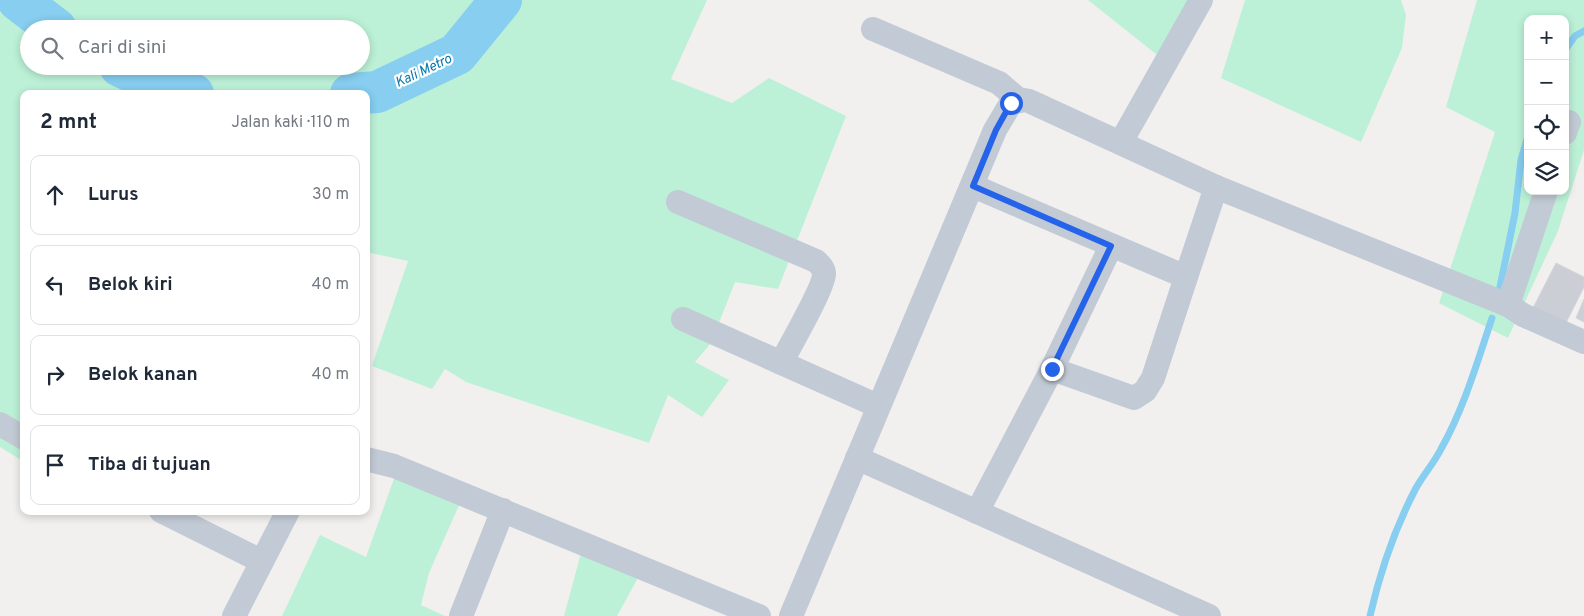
<!DOCTYPE html>
<html lang="id">
<head>
<meta charset="utf-8">
<style>
	body { margin:0; font-family:Overpass,sans-serif; background:#f6f6f7; color:#1f2937 }
	.controls { position:absolute; right:15px; top:15px; display:grid; overflow:hidden; border-radius:10px; box-shadow:0 2px 8px #0003 }
	.controls button { width:45px; height:45px; display:grid; place-items:center; padding:0; border:0; border-bottom:1px solid #e0e1e3; background:#fff; color:#1f2937; font:25px sans-serif }
	.stop { position:absolute; width:15px; height:15px; margin:-11px; border:4px solid #2563eb; border-radius:50%; background:#fff }
	.stop.end { background:#2563eb; border-color:#fff; box-shadow:0 1px 5px #0008 }
	.list { margin:0; padding:0; list-style:none }
	h2 { display:flex; justify-content:space-between; align-items:center; height:65px; margin:0; padding:0 20px; font-size:21px }
	h2 small { font-size:16px; font-weight:400; color:#747a83 }
	.list li { display:grid; grid-template-columns:32px 1fr auto; gap:15px; align-items:center; box-sizing:border-box; height:80px; margin:0 10px 10px; padding:0 10px; border:1px solid #e0e1e3; border-radius:10px }
	.list b { display:block; font-size:19px; white-space:nowrap }
	.list em { font-size:16px; font-style:normal; color:#747a83 }
	.icon { flex:none; width:28px; height:28px; fill:none; stroke:currentColor; stroke-width:2; stroke-linecap:round; stroke-linejoin:round }
	.map { position:relative; flex:none; width:1584px; height:616px; overflow:hidden }
	.search { position:absolute; background:#fff; box-shadow:0 2px 8px #0003; left:20px; top:20px; width:350px; height:55px; display:flex; align-items:center; gap:12px; box-sizing:border-box; padding:0 18px; border-radius:28px; color:#747a83; font-size:19px }
	.panel { position:absolute; background:#fff; box-shadow:0 2px 8px #0003; left:20px; top:90px; width:350px; height:425px; border-radius:10px }
	.map>svg:first-child { display:block }
	.green { fill:#bcf1d7; fill-rule:evenodd }
	.lines { fill:none; stroke-linecap:round; stroke-linejoin:round }
	.stream { stroke:#87cef0; stroke-width:7 }
	.river { stroke:#87cef0; stroke-width:42 }
	.building { fill:#cbced5; stroke:#d3d5db }
	.street { stroke:#c2cad5; stroke-width:24 }
	.route { stroke:#2563eb; stroke-width:6 }
	.labels { text-anchor:middle; stroke-width:4.5; stroke-linejoin:round; paint-order:stroke }
	.water-label { font-size:14px; font-style:italic; fill:#0679b1; stroke:#fff }
</style>
</head>
<body>
<div class="map">
<svg width="1584" height="616" viewBox="0 0 1584 616">
	<rect width="100%" height="100%" fill="#f2f0ef"/>
	<!-- green -->
	<g class="green">
		<path d="M0,0h707l-36,79 61,24 37,-25 77,38 -68,173 -43,-7 -24,61 -16,19 34,18 -27,37 -34,-22 -19,48 -183,-61 -21,-13 -13,20 -60,-23 36,-105 -42,-9v-158h-342v368l-24,-15zM29,29h332v37h-332z"/>
		<polygon points="1088,0 1201,0 1166,62"/>
		<polygon points="1245,0 1401,0 1406,15 1402,48 1361,142 1221,78"/>
		<path d="M1477,0h107v150l-26,81 -50,107 -69,-35 56,-171 -49,-25zM1528,19h37v172h-37z"/>
		<polygon points="395,476 460,503 429,573 421,605 445,616 282,616 320,535 366,557"/>
		<polygon points="581,553 639,576 617,616 564,616"/>
	</g>
	<g class="lines">
		<!-- stream -->
		<g class="stream">
			<polyline points="1565,50 1575,36 1584,31"/>
			<polyline points="1500,287 1515,213 1521,160 1528,136"/>
			<path d="M1370,616c10,-44 25,-88 46,-128 8,-14 18,-25 25,-39 23,-41 36,-86 51,-131"/>
		</g>
		<!-- river -->
		<g class="river">
			<polyline points="18,0 56,29"/>
			<polyline points="120,66 176,92 193,94"/>
			<polyline points="351,94 377,92 457,54 501,0"/>
		</g>
	</g>
	<!-- building -->
	<g class="building">
		<polygon points="1556,263 1584,277 1584,287 1565,325 1533,308"/>
		<polygon points="1584,299 1584,322 1576,318"/>
	</g>
	<g class="lines">
		<!-- street -->
		<g class="street">
			<polyline points="873,29 999,83 1019,100"/>
			<polyline points="1565,133 1569,122"/>
			<polyline points="1121,142 1201,0"/>
			<polyline points="973,186 1186,277 1216,187"/>
			<path d="M678,202l138,59c4,4 8,7 8,13 0,13 -35,74 -43,89"/>
			<polyline points="1508,305 1546,191"/>
			<polyline points="683,319 878,406"/>
			<polyline points="1052,369 1134,398 1145,391 1153,378 1186,277"/>
			<polyline points="0,424 24,438"/>
			<polyline points="857,458 1209,616"/>
			<polyline points="366,459 394,466 759,616"/>
			<polyline points="161,511 261,561"/>
			<polyline points="977,512 1052,369 1111,246"/>
			<polyline points="234,616 288,511"/>
			<polyline points="461,616 503,510"/>
			<polyline points="791,616 995,130 1011,103 1024,100 1029,101 1216,187 1508,305 1523,315 1584,342"/>
		</g>
	</g>
	<g class="lines">
		<!-- route -->
		<polyline class="route" points="1011,103 996,130 973,186 1111,246 1052,369"/>
	</g>
	<g class="labels">
		<!-- water labels -->
		<g class="water-label">
			<text transform="translate(423 70) rotate(-25)" y="5">Kali Metro</text>
		</g>
	</g>
</svg>
<div class="controls">
<button>+</button>
<button>−</button>
<button><svg class="icon" aria-label="locate" viewBox="0 0 24 24"><circle cx="12" cy="12" r="6"/><path d="M12 2v4M12 18v4M2 12h4M18 12h4"/></svg></button>
<button><svg class="icon" aria-label="layers" viewBox="0 0 24 24"><path d="M12 4l9 5-9 5-9-5zM3 14l9 5 9-5"/></svg></button>
</div>
<div class="stop" style="left:1011px;top:103px"></div>
<div class="stop end" style="left:1052px;top:369px"></div>
<div class="search"><svg class="icon" aria-label="search" viewBox="0 0 24 24"><circle cx="10" cy="10" r="6"/><path d="M15 15l6 6"/></svg>Cari di sini</div>
<section class="panel">
<h2>2 mnt<small>Jalan kaki · 110 m</small></h2>
<ul class="list">
<li><svg class="icon" aria-label="ahead" viewBox="0 0 24 24"><path d="M12 20V5M6 11l6-6 6 6"/></svg><div><b>Lurus</b></div><em>30 m</em></li>
<li><svg class="icon" aria-label="left" viewBox="0 0 24 24"><path d="M17 20v-9H6M10 6l-5 5 5 5"/></svg><div><b>Belok kiri</b></div><em>40 m</em></li>
<li><svg class="icon" aria-label="right" viewBox="0 0 24 24"><path d="M7 20v-9h11M14 6l5 5-5 5"/></svg><div><b>Belok kanan</b></div><em>40 m</em></li>
<li><svg class="icon" aria-label="arrive" viewBox="0 0 24 24"><path d="M6 21V4h12l-3 4 3 4H6"/></svg><div><b>Tiba di tujuan</b></div></li>
</ul>
</section>
</div>
</body>
</html>
